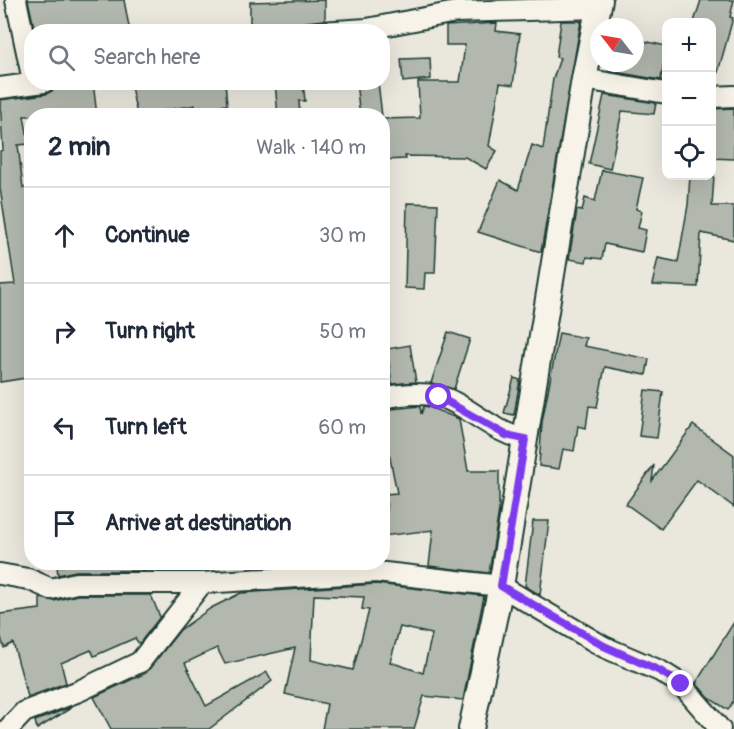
<!DOCTYPE html>
<html lang="en">
<head>
<meta charset="utf-8">
<style>
	body { margin:0; font-family:Pangolin,sans-serif; background:#f2f2f3; color:#1f2937 }
	.controls { position:absolute; right:18px; top:18px; display:grid; overflow:hidden; border-radius:12px; box-shadow:0 6px 24px #0002 }
	.controls button { width:54px; height:54px; display:grid; place-items:center; padding:0; border:0; border-bottom:2px solid #e0e1e3; background:#fff; color:#1f2937; font:30px sans-serif }
	.compass { position:absolute; left:590px; top:18px; width:54px; height:54px; border-radius:50%; background:#fff; box-shadow:0 6px 24px #0002; rotate:301deg }
	.stop { position:absolute; width:18px; height:18px; margin:-14px; border:4px solid #7c3aed; border-radius:50%; background:#fff }
	.stop.end { background:#7c3aed; border-color:#fff; box-shadow:0 2px 6px #0008 }
	.list { margin:0; padding:0; list-style:none }
	h2 { display:flex; justify-content:space-between; align-items:center; height:78px; margin:0; padding:0 24px; font-size:26px }
	h2 small { font-size:20px; font-weight:400; color:#747a83 }
	.list li { display:grid; grid-template-columns:39px 1fr auto; gap:18px; align-items:center; box-sizing:border-box; height:96px; padding:0 24px; border-top:2px solid #e0e1e3 }
	.list b { display:block; font-size:22px; white-space:nowrap }
	.list em { font-size:20px; font-style:normal; color:#747a83 }
	.icon { flex:none; width:33px; height:33px; fill:none; stroke:currentColor; stroke-width:2; stroke-linecap:round; stroke-linejoin:round }
	.map { position:relative; flex:none; width:734px; height:729px; overflow:hidden }
	.search { position:absolute; background:#fff; box-shadow:0 6px 24px #0002; left:24px; top:24px; width:366px; height:66px; display:flex; align-items:center; gap:15px; box-sizing:border-box; padding:0 21px; border-radius:24px; color:#747a83; font-size:22px }
	.panel { position:absolute; background:#fff; box-shadow:0 6px 24px #0002; left:24px; top:108px; width:366px; height:462px; border-radius:24px }
	.map>svg:first-child { display:block }
	.building { fill:#b2b8ae; stroke:#1f3d34; stroke-width:1.5; fill-rule:evenodd }
	.lines { fill:none; stroke-linecap:round; stroke-linejoin:round }
	.minor-casing { stroke:#1f3d34; stroke-width:24 }
	.tertiary-casing { stroke:#1f3d34; stroke-width:28 }
	.minor { stroke:#f7f3e8; stroke-width:20 }
	.tertiary { stroke:#f7f3e8; stroke-width:24 }
	.route { stroke:#7c3aed; stroke-width:8 }
</style>
</head>
<body>
<div class="map">
<svg width="734" height="729" viewBox="0 0 734 729">
	<rect width="100%" height="100%" fill="#eae8dd"/>
	<filter id="ink" filterUnits="userSpaceOnUse"><feTurbulence type="fractalNoise" baseFrequency=".0167" numOctaves="2"/><feDisplacementMap in="SourceGraphic" scale="12" xChannelSelector="R" yChannelSelector="G"/><feConvolveMatrix kernelMatrix="1 2 1 2 8 2 1 2 1" color-interpolation-filters="sRGB"/></filter>
	<g filter="url(#ink)">
		<!-- building -->
		<g class="building">
			<polygon points="28,0 124,0 130,32 35,32"/>
			<polygon points="325,0 325,20 306,22 306,27 250,29 250,2"/>
			<polygon points="701,0 734,0 730,17 733,18 717,76 711,75 711,22 694,22"/>
			<polygon points="561,21 581,21 541,252 478,232 500,180 518,190 532,145 543,149 553,79 560,58 556,57"/>
			<polygon points="497,23 496,31 520,34 513,85 500,83 489,146 497,151 486,169 465,157 405,156 406,159 382,160 382,119 420,118 418,82 460,82 465,45 446,45 446,26"/>
			<polygon points="635,39 666,46 661,80 609,71 611,63 635,63"/>
			<polygon points="430,58 431,79 403,82 401,59"/>
			<polygon points="56,82 93,82 97,116 24,116 29,144 18,145 23,188 28,187 32,216 32,377 0,382 0,285 15,284 0,188 0,151 3,150 0,100 46,94 52,91"/>
			<polygon points="130,82 225,82 227,105 196,108 195,105 137,115"/>
			<polygon points="275,82 303,82 305,101 299,101 300,116 278,116"/>
			<polygon points="356,82 378,82 382,116 360,116"/>
			<polygon points="604,95 656,103 654,114 622,111 610,169 589,164"/>
			<polygon points="734,108 734,159 711,158 711,109"/>
			<polygon points="602,170 643,178 636,209 642,211 638,228 646,230 642,252 605,244 602,259 587,257 586,262 569,259 577,210 582,211 585,198 595,201"/>
			<polygon points="690,176 714,176 712,206 734,206 734,240 701,233 698,287 652,285 658,258 678,262 688,205"/>
			<polygon points="407,203 438,204 435,273 425,273 424,289 405,288"/>
			<polygon points="448,332 470,339 454,389 431,383"/>
			<polygon points="559,333 586,338 584,346 649,359 646,375 605,367 597,407 589,406 586,428 578,426 574,451 563,449 559,469 539,466 542,422"/>
			<polygon points="410,345 416,382 392,384 387,349"/>
			<polygon points="514,378 520,380 514,415 504,413"/>
			<polygon points="645,390 663,392 657,438 639,436"/>
			<polygon points="420,406 421,414 424,406 429,407 459,419 468,471 499,471 499,510 489,573 429,566 433,530 382,536 382,510 387,510 385,494 397,493 389,453 382,454 382,410"/>
			<polygon points="693,425 734,455 734,507 697,480 661,529 626,504 654,465 652,481"/>
			<polygon points="533,521 549,521 540,595 525,586"/>
			<polygon points="97,562 143,562 144,571 76,571 58,575 57,566"/>
			<path d="M376,584l108,12 -21,104 -39,-4 -10,33h-92l5,-25 -42,-10 10,-46 -70,16 -8,-16 -32,15 21,43 61,-34 5,9 -63,48h-98l-17,-32 52,-24 34,-43 31,-22 30,-15zM314,595l50,2 -2,12 7,1 -16,60 -42,-10zM400,627l32,7 -9,39 -33,-11z"/>
			<polygon points="77,595 151,595 160,617 139,644 135,638 94,656 91,650 61,663 66,683 28,697 13,643 4,648 0,634 0,614 40,609 40,598 54,601"/>
			<polygon points="734,622 734,700 728,710 709,698 696,683"/>
			<polygon points="71,707 71,708 37,729 35,721"/>
		</g>
		<g class="lines">
			<!-- minor casing -->
			<g class="minor-casing">
				<g id="minor">
					<polyline points="16,0 32,76"/>
					<polyline points="320,32 367,29 456,12 599,8"/>
					<polyline points="584,79 666,93"/>
					<polyline points="0,88 44,82"/>
					<polyline points="712,97 734,96"/>
					<path d="M382,398c19,-4 37,-6 56,-2 30,8 52,36 87,43"/>
					<polyline points="0,574 28,579 51,589 76,583 202,583 376,572 501,586 604,647 660,671 681,684 720,729"/>
					<polyline points="8,729 24,712 79,691 140,662 202,583"/>
				</g>
			</g>
			<!-- tertiary casing -->
			<g class="tertiary-casing">
				<polyline id="tertiary" points="471,729 501,586 584,79 600,0"/>
			</g>
			<!-- minor -->
			<use href="#minor" class="minor"/>
			<!-- tertiary -->
			<use href="#tertiary" class="tertiary"/>
		</g>
	</g>
	<g class="lines" filter="url(#ink)">
		<!-- route -->
		<polyline class="route" points="439,397 506,435 525,439 501,586 604,646 660,671 681,684"/>
	</g>
</svg>
<div class="controls">
<button>+</button>
<button>−</button>
<button><svg class="icon" aria-label="locate" viewBox="0 0 24 24"><circle cx="12" cy="12" r="6"/><path d="M12 2v4M12 18v4M2 12h4M18 12h4"/></svg></button>
</div>
<svg class="compass" viewBox="-18 -18 36 36"><path d="M0-13l5 13h-10z" fill="#e53935"/><path d="M0 13l5-13h-10z" fill="#747a83"/></svg>
<div class="stop" style="left:439px;top:397px"></div>
<div class="stop end" style="left:681px;top:684px"></div>
<div class="search"><svg class="icon" aria-label="search" viewBox="0 0 24 24"><circle cx="10" cy="10" r="6"/><path d="M15 15l6 6"/></svg>Search here</div>
<section class="panel">
<h2>2 min<small>Walk · 140 m</small></h2>
<ul class="list">
<li><svg class="icon" aria-label="ahead" viewBox="0 0 24 24"><path d="M12 20V5M6 11l6-6 6 6"/></svg><div><b>Continue</b></div><em>30 m</em></li>
<li><svg class="icon" aria-label="right" viewBox="0 0 24 24"><path d="M7 20v-9h11M14 6l5 5-5 5"/></svg><div><b>Turn right</b></div><em>50 m</em></li>
<li><svg class="icon" aria-label="left" viewBox="0 0 24 24"><path d="M17 20v-9H6M10 6l-5 5 5 5"/></svg><div><b>Turn left</b></div><em>60 m</em></li>
<li><svg class="icon" aria-label="arrive" viewBox="0 0 24 24"><path d="M6 21V4h12l-3 4 3 4H6"/></svg><div><b>Arrive at destination</b></div></li>
</ul>
</section>
</div>
</body>
</html>
